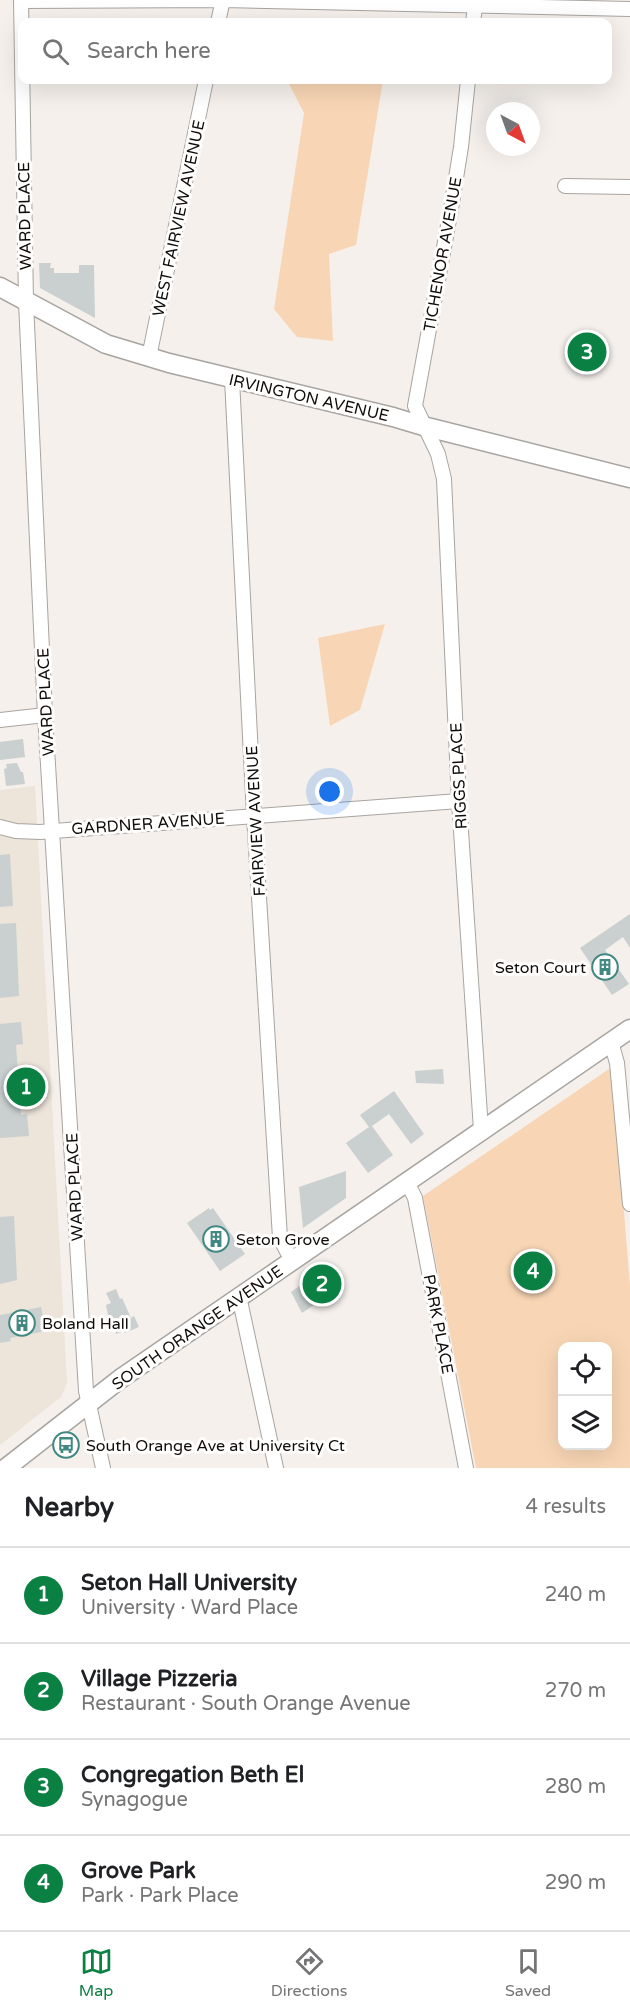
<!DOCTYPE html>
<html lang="en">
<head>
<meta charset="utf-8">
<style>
	body { margin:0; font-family:"Varela Round",sans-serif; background:#f2f2f2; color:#202124 }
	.controls { position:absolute; right:18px; bottom:18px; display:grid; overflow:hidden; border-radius:12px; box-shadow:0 6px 24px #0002 }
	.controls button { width:54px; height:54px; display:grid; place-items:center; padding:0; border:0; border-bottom:2px solid #e0e0e0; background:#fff; color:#202124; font:30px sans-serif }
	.compass { position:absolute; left:486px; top:102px; width:54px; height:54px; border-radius:50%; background:#fff; box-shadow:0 6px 24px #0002; rotate:139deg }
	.you { position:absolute; left:330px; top:792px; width:21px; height:21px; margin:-15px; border:4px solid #fff; border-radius:50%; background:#1a73e8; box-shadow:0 0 0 9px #1a73e833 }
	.badge { display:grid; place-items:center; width:39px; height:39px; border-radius:50%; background:#0b8043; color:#fff; font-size:20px; font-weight:700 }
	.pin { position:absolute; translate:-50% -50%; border:3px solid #fff; box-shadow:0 2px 6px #0006 }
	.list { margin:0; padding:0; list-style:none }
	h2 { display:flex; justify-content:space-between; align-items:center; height:78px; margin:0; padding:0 24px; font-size:26px }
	h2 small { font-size:20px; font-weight:400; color:#757577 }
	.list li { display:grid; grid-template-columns:39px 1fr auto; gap:18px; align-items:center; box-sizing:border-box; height:96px; padding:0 24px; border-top:2px solid #e0e0e0 }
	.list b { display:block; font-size:22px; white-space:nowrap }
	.list p { margin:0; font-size:20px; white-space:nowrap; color:#757577 }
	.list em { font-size:20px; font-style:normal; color:#757577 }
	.icon { flex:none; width:33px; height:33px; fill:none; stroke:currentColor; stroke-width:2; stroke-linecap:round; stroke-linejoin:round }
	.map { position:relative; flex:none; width:630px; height:1468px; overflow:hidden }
	.search { position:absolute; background:#fff; box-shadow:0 6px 24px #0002; left:18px; right:18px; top:18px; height:66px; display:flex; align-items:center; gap:15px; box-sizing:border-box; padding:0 21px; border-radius:12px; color:#757577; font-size:22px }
	.sheet { height:462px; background:#fff }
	nav { display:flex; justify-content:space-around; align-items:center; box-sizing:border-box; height:84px; border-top:2px solid #e0e0e0; background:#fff; font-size:16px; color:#757577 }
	nav a { display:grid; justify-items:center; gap:3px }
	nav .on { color:#0b8043 }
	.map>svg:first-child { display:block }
	.built { fill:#ede4da }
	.green { fill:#f8d6b5; fill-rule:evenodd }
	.building { fill:#c9d0cf }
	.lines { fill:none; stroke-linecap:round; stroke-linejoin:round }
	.minor-casing { stroke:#a8a4a0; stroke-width:16 }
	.major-casing { stroke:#a8a4a0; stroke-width:21 }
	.minor { stroke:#fff; stroke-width:14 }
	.major { stroke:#fff; stroke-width:18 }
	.labels { text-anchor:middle; stroke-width:6; stroke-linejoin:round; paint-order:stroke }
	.street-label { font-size:16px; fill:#0e0d0b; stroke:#fffefd }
	.poi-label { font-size:16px; fill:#0e0d0b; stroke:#fffefd; text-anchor:start }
</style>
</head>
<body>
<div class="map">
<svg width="630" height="1468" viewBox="0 0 630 1468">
	<rect width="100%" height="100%" fill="#f5f0ec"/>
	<!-- built -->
	<polygon class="built" points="35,786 67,1383 61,1397 0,1445 0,790"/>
	<!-- green -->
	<g class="green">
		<polygon points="287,80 383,80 356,245 329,254 333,341 297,337 274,309 304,113"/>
		<polygon points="385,624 360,710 330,726 318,638"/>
		<path d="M609,1069l4,7 17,210v182h-154l-53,-272zM562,1346h46v100h-46z"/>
	</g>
	<!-- building -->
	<g class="building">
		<polygon points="39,263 51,263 50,268 54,268 54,273 79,273 79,265 94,265 95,318 40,288"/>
		<polygon points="23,739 25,757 0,760 0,742"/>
		<polygon points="17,763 21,772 23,772 25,784 6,786 4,769 7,768 6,764"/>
		<polygon points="10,854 13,906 0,907 0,855"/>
		<polygon points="630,914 630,948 623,937 605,950 629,984 612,995 580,948"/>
		<polygon points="16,923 19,996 0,998 0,924"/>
		<polygon points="21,1022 23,1044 16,1045 21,1115 27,1114 29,1136 0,1138 0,1024"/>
		<polygon points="443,1069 444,1084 416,1083 415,1071"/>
		<polygon points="394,1091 424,1134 411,1144 389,1114 372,1126 393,1155 368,1173 346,1143 369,1127 360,1115"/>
		<polygon points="346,1171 346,1198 303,1228 299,1187"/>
		<polygon points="209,1208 210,1210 213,1208 245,1254 220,1271 187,1223"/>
		<polygon points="14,1216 17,1280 0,1284 0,1217"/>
		<polygon points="327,1267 332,1282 327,1284 333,1292 302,1313 291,1292"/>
		<polygon points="116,1289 120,1299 122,1298 131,1318 134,1316 139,1327 125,1333 124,1331 116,1334 111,1322 106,1320 108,1315 106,1305 111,1303 106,1293"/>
		<polygon points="41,1307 46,1331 10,1338 11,1341 0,1343 0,1315"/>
	</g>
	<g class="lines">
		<!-- minor casing -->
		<g class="minor-casing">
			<g id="minor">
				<polyline points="21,0 26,302 45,715 86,1391 103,1468"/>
				<polyline points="21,1 223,0 630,9"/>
				<polyline points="218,22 223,0"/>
				<polyline points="473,22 476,0"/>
				<polyline points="468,80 461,147 451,209 415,406 438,454 444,479 459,801 481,1130"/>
				<polyline points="565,186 630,187"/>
				<polyline points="149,357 206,80"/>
				<polyline points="232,379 254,816 280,1238 292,1261"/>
				<polyline points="0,720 45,715"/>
				<polyline points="0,827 16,831 40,832 459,801"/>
				<polyline points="611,1042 617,1063 630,1204"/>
				<polyline points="407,1182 415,1198 466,1468"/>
				<polyline points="239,1296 276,1468"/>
			</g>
		</g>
		<!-- major casing -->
		<g class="major-casing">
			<g id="major">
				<polyline points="0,287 106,344 169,363 393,417 423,426 630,478"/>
				<polyline points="6,1468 120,1379 630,1029"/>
			</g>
		</g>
		<!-- minor -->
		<use href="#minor" class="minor"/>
		<!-- major -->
		<use href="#major" class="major"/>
	</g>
	<!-- icons -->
	<defs>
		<g id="building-ring" transform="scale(1.35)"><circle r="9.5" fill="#fffefd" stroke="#418882" stroke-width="1.5"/><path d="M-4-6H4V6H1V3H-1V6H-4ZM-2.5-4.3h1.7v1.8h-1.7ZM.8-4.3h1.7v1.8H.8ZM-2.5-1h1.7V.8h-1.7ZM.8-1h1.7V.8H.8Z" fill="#418882"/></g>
		<g id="bus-ring" transform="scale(1.35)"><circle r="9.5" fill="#fffefd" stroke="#418882" stroke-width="1.5"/><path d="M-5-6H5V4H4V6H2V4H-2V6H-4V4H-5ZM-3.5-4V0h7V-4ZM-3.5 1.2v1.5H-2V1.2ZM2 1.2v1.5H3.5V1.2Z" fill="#418882"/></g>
	</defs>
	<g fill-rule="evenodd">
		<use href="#building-ring" x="605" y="967"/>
		<use href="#building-ring" x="216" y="1239"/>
		<use href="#building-ring" x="22" y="1323"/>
		<use href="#bus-ring" x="66" y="1445"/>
	</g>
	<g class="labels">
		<!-- street labels -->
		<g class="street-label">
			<text transform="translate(24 216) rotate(-91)" y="6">WARD PLACE</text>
			<text transform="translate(178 218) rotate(-78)" y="6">WEST FAIRVIEW AVENUE</text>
			<text transform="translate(442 254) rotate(-80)" y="6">TICHENOR AVENUE</text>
			<text transform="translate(309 397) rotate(13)" y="6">IRVINGTON AVENUE</text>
			<text transform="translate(45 702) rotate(-93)" y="6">WARD PLACE</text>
			<text transform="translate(458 776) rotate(-93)" y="6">RIGGS PLACE</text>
			<text transform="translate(255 821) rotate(-93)" y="6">FAIRVIEW AVENUE</text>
			<text transform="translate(148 823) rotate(-4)" y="6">GARDNER AVENUE</text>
			<text transform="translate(74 1187) rotate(-93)" y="6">WARD PLACE</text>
			<text transform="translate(439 1324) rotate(79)" y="6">PARK PLACE</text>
			<text transform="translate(197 1327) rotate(-35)" y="6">SOUTH ORANGE AVENUE</text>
		</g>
		<!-- poi labels -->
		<g class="poi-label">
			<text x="586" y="973" text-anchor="end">Seton Court</text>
			<text x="236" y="1245">Seton Grove</text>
			<text x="42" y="1329">Boland Hall</text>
			<text x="86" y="1451">South Orange Ave at University Ct</text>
		</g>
	</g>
</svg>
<div class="controls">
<button><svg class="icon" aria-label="locate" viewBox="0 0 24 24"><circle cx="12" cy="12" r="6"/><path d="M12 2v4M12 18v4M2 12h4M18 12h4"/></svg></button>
<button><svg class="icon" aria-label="layers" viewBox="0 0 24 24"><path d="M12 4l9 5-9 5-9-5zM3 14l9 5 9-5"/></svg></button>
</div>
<svg class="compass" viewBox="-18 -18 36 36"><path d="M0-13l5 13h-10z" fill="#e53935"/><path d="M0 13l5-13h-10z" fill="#757577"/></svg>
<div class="you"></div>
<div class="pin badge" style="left:26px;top:1087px">1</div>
<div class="pin badge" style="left:322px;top:1284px">2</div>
<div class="pin badge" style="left:587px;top:352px">3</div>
<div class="pin badge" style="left:533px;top:1271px">4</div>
<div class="search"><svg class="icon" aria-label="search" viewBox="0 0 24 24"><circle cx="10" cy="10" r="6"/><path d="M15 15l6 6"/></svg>Search here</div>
</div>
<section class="sheet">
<h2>Nearby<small>4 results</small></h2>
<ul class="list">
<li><span class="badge">1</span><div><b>Seton Hall University</b><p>University · Ward Place</p></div><em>240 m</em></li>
<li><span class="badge">2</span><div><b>Village Pizzeria</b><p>Restaurant · South Orange Avenue</p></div><em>270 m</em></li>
<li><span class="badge">3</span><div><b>Congregation Beth El</b><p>Synagogue</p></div><em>280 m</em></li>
<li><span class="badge">4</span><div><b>Grove Park</b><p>Park · Park Place</p></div><em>290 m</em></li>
</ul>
</section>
<nav>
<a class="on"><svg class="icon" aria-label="map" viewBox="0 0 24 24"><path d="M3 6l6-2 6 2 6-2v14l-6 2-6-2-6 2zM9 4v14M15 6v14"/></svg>Map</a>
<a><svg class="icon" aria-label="directions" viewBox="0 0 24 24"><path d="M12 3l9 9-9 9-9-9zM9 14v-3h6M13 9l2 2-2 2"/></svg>Directions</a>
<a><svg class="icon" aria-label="saved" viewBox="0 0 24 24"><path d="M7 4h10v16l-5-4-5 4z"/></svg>Saved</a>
</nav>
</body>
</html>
